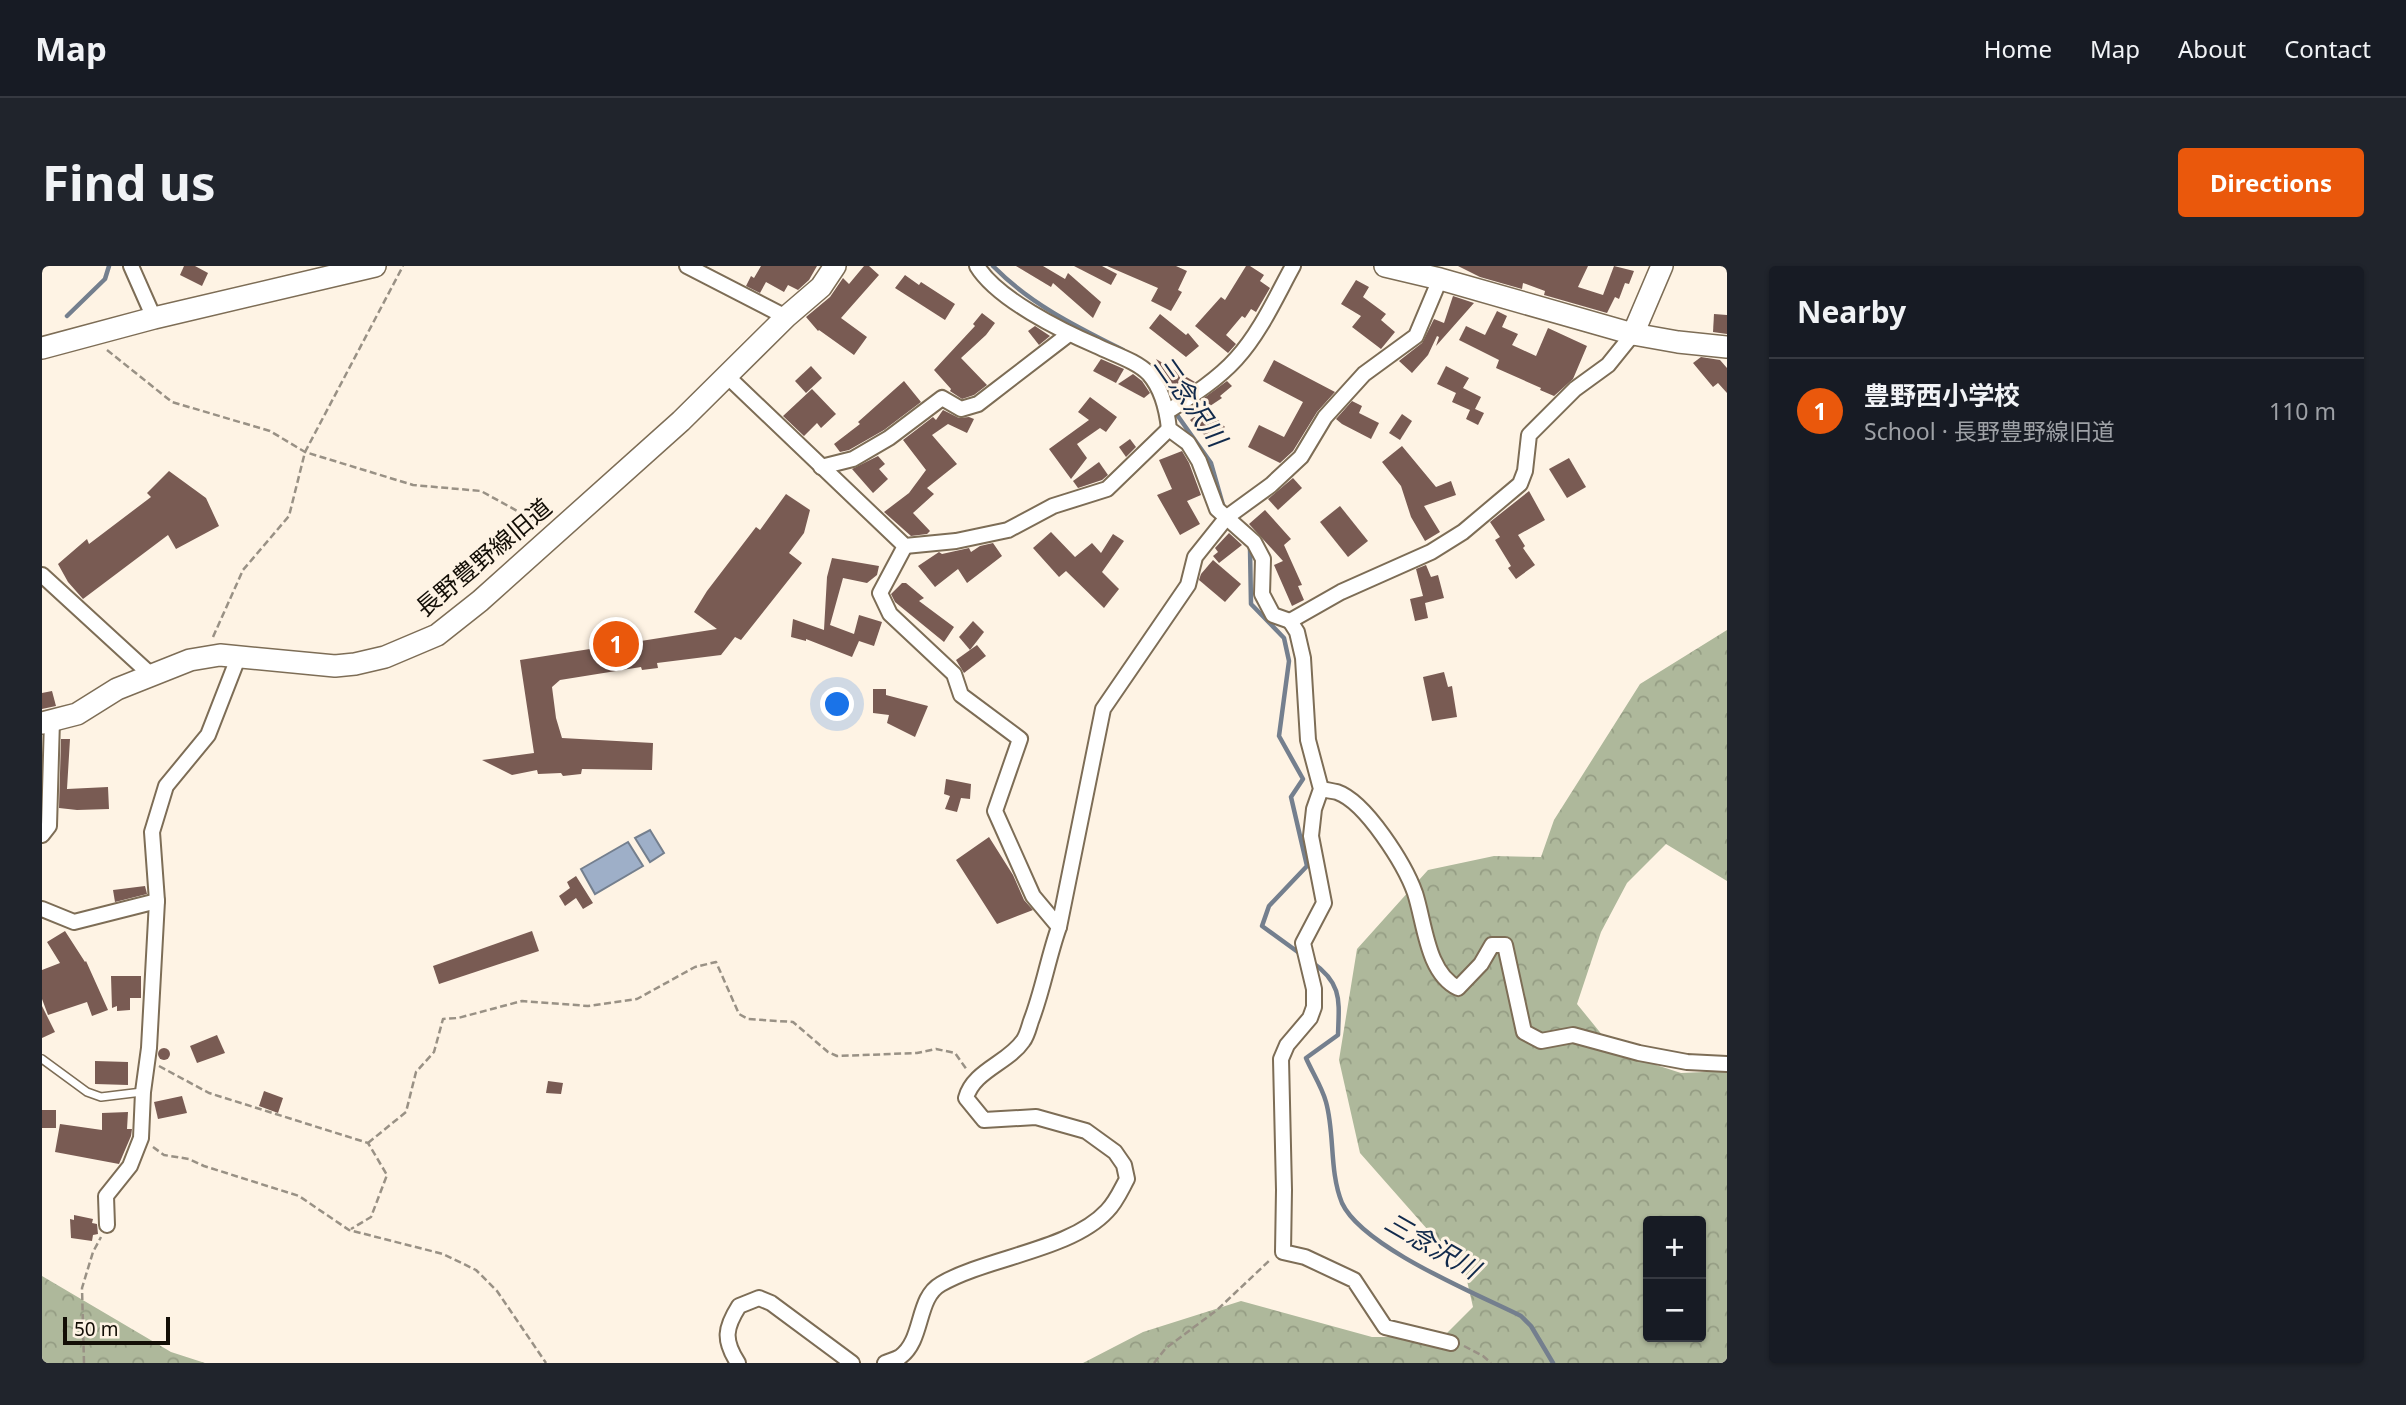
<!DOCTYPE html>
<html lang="en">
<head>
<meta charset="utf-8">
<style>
	body { margin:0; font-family:"Noto Sans","Noto Sans JP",sans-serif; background:#20242c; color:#f1f3f6 }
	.controls { position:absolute; right:21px; bottom:21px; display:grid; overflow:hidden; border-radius:7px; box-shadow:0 2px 5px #0004 }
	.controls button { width:63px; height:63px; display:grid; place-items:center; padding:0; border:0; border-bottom:2px solid #363941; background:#171b24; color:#f1f3f6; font:35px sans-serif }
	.scale { position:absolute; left:21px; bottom:18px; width:107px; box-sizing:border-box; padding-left:7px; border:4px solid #130e06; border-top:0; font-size:19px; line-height:24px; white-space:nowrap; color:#130e06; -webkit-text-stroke:5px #fef3e4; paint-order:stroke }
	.you { position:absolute; left:796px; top:439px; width:24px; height:24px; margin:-18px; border:5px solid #fff; border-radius:50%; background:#1a73e8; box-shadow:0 0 0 10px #1a73e833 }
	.badge { display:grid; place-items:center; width:46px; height:46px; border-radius:50%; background:#ea580c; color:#fff; font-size:23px; font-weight:700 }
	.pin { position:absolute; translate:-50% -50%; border:4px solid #fff; box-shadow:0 2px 7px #0006 }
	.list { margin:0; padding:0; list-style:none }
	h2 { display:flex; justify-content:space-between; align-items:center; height:91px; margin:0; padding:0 28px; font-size:30px }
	h2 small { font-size:23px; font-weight:400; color:#9ea1a6 }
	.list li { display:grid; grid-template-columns:46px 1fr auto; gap:21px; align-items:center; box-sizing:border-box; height:105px; padding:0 28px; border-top:2px solid #363941 }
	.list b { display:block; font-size:26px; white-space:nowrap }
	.list p { margin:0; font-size:23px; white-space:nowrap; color:#9ea1a6 }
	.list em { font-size:23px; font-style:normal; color:#9ea1a6 }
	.map { position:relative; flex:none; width:1685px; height:1097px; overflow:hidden; border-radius:7px }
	header { display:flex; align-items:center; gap:42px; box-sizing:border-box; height:98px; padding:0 35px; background:#171b24; border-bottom:2px solid #363941 }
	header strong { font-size:33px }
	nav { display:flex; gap:38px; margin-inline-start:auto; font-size:24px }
	.intro { display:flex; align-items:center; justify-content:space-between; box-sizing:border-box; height:168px; padding:0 42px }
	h1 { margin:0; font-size:49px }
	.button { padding:18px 32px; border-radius:7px; background:#ea580c; color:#fff; font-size:24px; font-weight:700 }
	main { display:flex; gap:42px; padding:0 42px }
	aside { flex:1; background:#171b24; border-radius:7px; box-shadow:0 2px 5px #0004 }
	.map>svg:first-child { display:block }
	.forest { fill:url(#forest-crowns); fill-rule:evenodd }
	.water { fill:#9eafc8; stroke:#747f8e; stroke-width:2 }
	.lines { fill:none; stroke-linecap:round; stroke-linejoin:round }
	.stream { stroke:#747f8e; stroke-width:4.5 }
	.building { fill:#795b53 }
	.lane-casing { stroke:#7d6d56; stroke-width:10 }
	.street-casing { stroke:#7d6d56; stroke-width:18 }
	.secondary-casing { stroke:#7d6d56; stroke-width:24 }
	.path { stroke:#999185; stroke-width:2.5; stroke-dasharray:7 3.5; stroke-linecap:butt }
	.lane { stroke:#fff; stroke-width:7 }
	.street { stroke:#fff; stroke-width:14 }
	.secondary { stroke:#fff; stroke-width:21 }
	.labels { text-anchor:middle; stroke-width:6; stroke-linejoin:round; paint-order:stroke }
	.street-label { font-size:24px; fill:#130e06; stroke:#fef3e4 }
	.water-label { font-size:26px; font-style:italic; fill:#112a4c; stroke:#fef3e4 }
</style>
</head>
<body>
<header>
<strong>Map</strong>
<nav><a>Home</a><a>Map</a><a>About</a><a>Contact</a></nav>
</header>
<div class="intro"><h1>Find us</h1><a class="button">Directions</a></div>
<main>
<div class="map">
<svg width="1685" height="1097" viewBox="0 0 1685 1097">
	<defs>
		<pattern id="forest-crowns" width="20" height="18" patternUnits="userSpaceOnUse" patternTransform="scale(1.75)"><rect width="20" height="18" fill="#aeb89b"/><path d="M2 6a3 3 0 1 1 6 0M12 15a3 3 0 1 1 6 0" fill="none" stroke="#959d84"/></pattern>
	</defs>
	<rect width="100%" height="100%" fill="#fef3e4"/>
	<!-- forest -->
	<g class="forest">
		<path d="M1685,364v251l-61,-37 -39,39 -26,49 -24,72 39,48 65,21 46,-2v292h-644l60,-31 98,-31 131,36h71l30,-30 -8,-35 -105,-119 -21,-93 18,-111 71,-79 66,-14 47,1 13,-37 86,-136zM1606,955h53v116h-53z"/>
		<polygon points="0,1010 129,1086 163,1097 0,1097"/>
	</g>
	<!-- water -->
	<g class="water">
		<polygon points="608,564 622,587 608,596 593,572"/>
		<polygon points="586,576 601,600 553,628 539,603"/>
	</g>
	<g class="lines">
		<!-- stream -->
		<g class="stream">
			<path d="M951,0c37,38 84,61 130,84"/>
			<polyline points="25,50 63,13 67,0"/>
			<polyline points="1133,146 1169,197 1181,239"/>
			<polyline points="1208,282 1209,338 1242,372 1247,395 1237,470 1261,513 1249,531 1265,600 1227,640 1220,660 1260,689"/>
			<path d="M1270,696c31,22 27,39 26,73l-32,23c6,14 16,29 20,44 9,32 3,69 16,101 20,44 135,91 179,113l10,10 22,37"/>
		</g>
	</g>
	<!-- building -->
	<g class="building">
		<polygon points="142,0 153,0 166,7 160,20 138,9"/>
		<polygon points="719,0 775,0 767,14 756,24 746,19 742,26 724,16 718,27 704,20 709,10 712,12"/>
		<polygon points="822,0 827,0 837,9 799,52 825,71 812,89 777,64 776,65 764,51 788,31 801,12 807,18"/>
		<polygon points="974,0 1001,0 1023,13 1026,7 1059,36 1051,52 1011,17 1009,21"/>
		<polygon points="1032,0 1060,0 1075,8 1069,19"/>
		<polygon points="1065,0 1134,0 1145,5 1136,24 1140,26 1129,45 1109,35 1116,22"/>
		<polygon points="1204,0 1208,0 1222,9 1218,15 1228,22 1214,46 1209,43 1203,52 1200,50 1184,69 1194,78 1186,87 1153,60 1179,31 1183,34"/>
		<polygon points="1416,0 1546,0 1536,21 1561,29 1572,0 1592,5 1587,18 1583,17 1577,33 1573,31 1565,47 1502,29 1503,25 1481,17 1480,23 1438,11"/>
		<polygon points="863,9 877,19 879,16 913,38 903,54 853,22"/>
		<polygon points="1314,14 1327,21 1321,31 1344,48 1339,54 1353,66 1339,83 1310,61 1319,50 1299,38"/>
		<polygon points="1411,30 1432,37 1394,80 1397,71 1395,70 1386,89 1370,107 1357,95 1380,77 1392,53 1402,57"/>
		<polygon points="1455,45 1465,50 1460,61 1476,68 1470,79 1494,90 1506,62 1545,80 1531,113 1512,130 1498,124 1499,122 1454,102 1457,94 1417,74 1424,60 1443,69"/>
		<polygon points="940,47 953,57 944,69 919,92 945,119 932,129 920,133 908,125 909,123 892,104 933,60 931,58"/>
		<polygon points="1118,48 1144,69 1146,67 1157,80 1144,91 1107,62"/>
		<polygon points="1672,48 1685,49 1685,68 1671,66"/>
		<polygon points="993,60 1008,70 997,79 986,65"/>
		<polygon points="1659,91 1678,94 1685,102 1685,127 1676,117 1671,121 1651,97"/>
		<polygon points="1059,93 1082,103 1074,117 1051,105"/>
		<polygon points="1114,93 1153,116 1136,127"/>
		<polygon points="1232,94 1293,126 1275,146 1251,185 1238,197 1206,181 1217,159 1242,171 1261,136 1221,115"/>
		<polygon points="769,100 780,112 764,127 753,115"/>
		<polygon points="1404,100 1427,112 1421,122 1439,131 1433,143 1442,147 1436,159 1424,153 1428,144 1410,136 1414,127 1395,118"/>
		<polygon points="1091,108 1100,115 1108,127 1102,132 1076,118"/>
		<polygon points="862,115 879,136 842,164 807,184 798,186 792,178 818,158 816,156"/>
		<polygon points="1185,115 1190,120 1178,130 1180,132 1165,142 1183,161 1168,175 1148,154 1152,151 1147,143"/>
		<polygon points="770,123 794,148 779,162 775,157 762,170 741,150"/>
		<polygon points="1048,131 1075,151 1064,166 1058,162 1035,178 1045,192 1029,213 1007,183 1047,154 1036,146"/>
		<polygon points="1310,135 1320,140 1317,147 1337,157 1329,173 1300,158 1294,153"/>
		<polygon points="901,144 917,152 927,151 932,153 925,167 906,158 890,169 915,198 885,222 892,228 871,247 888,265 885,268 869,270 842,246 867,227 884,204 861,174 891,151 894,154"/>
		<polygon points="1360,148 1370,155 1358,174 1347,167"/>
		<polygon points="1088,173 1094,181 1084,191 1077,181"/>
		<polygon points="1360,180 1394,221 1409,215 1414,229 1382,240 1398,266 1383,275 1369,251 1359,220 1340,196"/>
		<polygon points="1140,185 1147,197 1159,229 1145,235 1158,258 1138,269 1115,229 1130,223 1117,194"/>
		<polygon points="836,190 843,198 837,203 846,213 831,227 810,203"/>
		<polygon points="1527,192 1544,221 1525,232 1507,203"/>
		<polygon points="1057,196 1066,209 1060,214 1036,222 1031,215"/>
		<polygon points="127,205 164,232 177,260 134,283 126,269 41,333 26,316 16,298 45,273 47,278 109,231 105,227"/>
		<polygon points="1251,212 1260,222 1236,244 1226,233"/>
		<polygon points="1487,225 1503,254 1476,269 1483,280 1481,282 1493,299 1474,313 1466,302 1469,300 1453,274 1458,271 1448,256"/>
		<polygon points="744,228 768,244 762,267 747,287 760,297 699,374 693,371 679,389 615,397 616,402 600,404 599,401 518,414 510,421 514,452 520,472 611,477 610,504 540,503 539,508 521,510 519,507 496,508 495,504 470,509 440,494 492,487 478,394 675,363 652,346 665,325 714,261 718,264"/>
		<polygon points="1298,240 1326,275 1306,291 1278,256"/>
		<polygon points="1223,244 1249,273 1242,279 1260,319 1256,320 1262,334 1250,340 1232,299 1241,295 1207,258"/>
		<polygon points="1009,266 1033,291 1050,277 1059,287 1071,268 1082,275 1060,306 1077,323 1062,342 1024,305 1017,311 991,282"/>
		<polygon points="1187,267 1200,279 1177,297 1171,290 1176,286 1173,282"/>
		<polygon points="951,277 960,290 925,317 916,303 893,321 876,300 897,286 900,288 927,282 929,286 938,280"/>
		<polygon points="790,292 837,300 835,309 825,317 801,312 788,359 812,368 817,349 840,356 832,380 817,375 810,391 764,373 764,375 749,371 751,353 782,364 785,311"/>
		<polygon points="1171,294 1199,318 1183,336 1157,314 1159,308"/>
		<polygon points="1384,299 1389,311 1396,309 1402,332 1383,337 1386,352 1373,355 1368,333 1381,330 1374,303"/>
		<polygon points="860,317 864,317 882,332 877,335 912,361 902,376 853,336 849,328"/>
		<polygon points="931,355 942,366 928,384 917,371"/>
		<polygon points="935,379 944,390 922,407 914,394"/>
		<polygon points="1402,406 1406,421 1410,420 1415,451 1390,455 1381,411"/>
		<polygon points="831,423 844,423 844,429 886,440 873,471 845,457 847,449 831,447"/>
		<polygon points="10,425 14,440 0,443 0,427"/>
		<polygon points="19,473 28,473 25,523 66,521 67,543 35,544 17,542"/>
		<polygon points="904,513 929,518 928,533 919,532 915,546 903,543 908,530 902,528"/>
		<polygon points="947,571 971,609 982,634 991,644 955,658 914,594"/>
		<polygon points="534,610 551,637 541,643 534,632 523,640 517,630 528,622 525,616"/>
		<polygon points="103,620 105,628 73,636 71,624"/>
		<polygon points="23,665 43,696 44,695 66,744 50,750 45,736 6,749 0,733 0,704 18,697 5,676"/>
		<polygon points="490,665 497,685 397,718 391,700"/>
		<polygon points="69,710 99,710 99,732 88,732 88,744 75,745 75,740 70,742"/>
		<polygon points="0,740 13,766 0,772"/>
		<polygon points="175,769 183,787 155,797 148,780"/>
		<circle cx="122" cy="788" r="6"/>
		<polygon points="53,795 86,796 86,819 53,818"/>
		<polygon points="506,815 521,817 519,828 504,827"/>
		<polygon points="222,825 241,832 236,847 217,840"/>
		<polygon points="140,830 145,847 116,853 112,836"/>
		<rect x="0" y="844" width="14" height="18"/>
		<polygon points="86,846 85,863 90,863 89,870 77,898 13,886 18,858 60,864 60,847"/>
		<polygon points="32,949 51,953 50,957 55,958 56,968 51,969 50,975 29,972 28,953 32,954"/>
	</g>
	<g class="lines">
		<!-- lane casing -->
		<g class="lane-casing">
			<polyline id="lane" points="0,793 45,826 59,831 100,826"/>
		</g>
		<!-- street casing -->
		<g class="street-casing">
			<g id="street">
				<polyline points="89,0 112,52"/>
				<polyline points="645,0 744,51"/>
				<path d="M935,0c20,33 85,65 120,80 16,8 40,15 52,28 13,15 18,36 20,55l19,14 11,18 18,48 37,33 9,17 -1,35 11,21 17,6"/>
				<polyline points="685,110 863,280 914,275 966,264 1011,240 1065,223 1127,163"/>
				<path d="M1125,146c23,-15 50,-32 69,-53 24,-26 40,-62 57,-93"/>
				<polyline points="779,201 811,193 847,172 900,132 919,143 936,138 1027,68"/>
				<polyline points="863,280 838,327 848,348 912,408 919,429 978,473 953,545 991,630 1017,661"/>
				<polyline points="0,309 108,408"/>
				<path d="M1279,523c5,1 11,2 16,3 29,10 68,73 78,101 10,31 12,80 43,95l23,-24 11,-19h13l19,87 17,9 32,-6 66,18 48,9 40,2"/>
				<polyline points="0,569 7,560 10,454"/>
				<polyline points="0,643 32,656 115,635"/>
				<polyline points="65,959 64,930 88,900 99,872 101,826 107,782 115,635 110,566 124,520 166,469 196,392"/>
				<polyline points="1409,1077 1343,1061 1312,1014 1263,991 1241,986 1242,924 1239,793 1245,779 1268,752 1272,741 1272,723 1261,677 1282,637 1269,570 1272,543 1279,523 1266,474 1261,392 1255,366 1248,355 1299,326 1389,286 1421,266 1478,218 1483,205 1487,169 1533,123 1566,99 1591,68"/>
				<path d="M696,1097c-15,-23 -13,-35 1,-57l20,-8 12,5 81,60"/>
				<path d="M843,1097c4,-2 10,-3 15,-6 24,-17 16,-59 41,-73 47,-27 130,-34 166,-73 9,-9 14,-21 20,-32l-3,-14 -9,-13 -29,-21 -50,-14 -52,3 -18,-22c7,-27 42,-35 57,-57 4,-5 6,-14 8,-20 12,-31 17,-63 28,-94l44,-218 85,-124 7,-28 32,-40 44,-32 30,-28 24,-40 39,-43 52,-38 24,-57"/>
			</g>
		</g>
		<!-- secondary casing -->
		<g class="secondary-casing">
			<g id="secondary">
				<polyline points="1343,0 1398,13 1591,68 1636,76 1685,81"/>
				<polyline points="1591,68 1620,0"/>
				<polyline points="0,82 112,52 333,0"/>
				<polyline points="0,457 35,448 75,423 148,394 178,389 293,400 313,398 343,391 395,369 438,335 639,155 744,51 779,21 793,0"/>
			</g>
		</g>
		<!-- path -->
		<g class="path">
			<polyline points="65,84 130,136 228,165 263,186 371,219 439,225 499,258"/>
			<polyline points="171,371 201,304 247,250 263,186 361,0"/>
			<polyline points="117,800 167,827 326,877 345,909 329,951 309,963"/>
			<polyline points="326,877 364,846 374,806 392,786 401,753 416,752 480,735 546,740 595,733 653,701 674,696 697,748 706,753 751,756 786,786 795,790 875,787 894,783 913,787 925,804"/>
			<polyline points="111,881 122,889 147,893 162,900 257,930 307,964 401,988 434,1004 455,1025 504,1097"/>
			<polyline points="1422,1080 1441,1090 1449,1097"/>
			<polyline points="42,1097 40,1022 51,986 59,971"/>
			<polyline points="1112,1097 1124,1082 1175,1044 1229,993"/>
		</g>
		<!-- lane -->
		<use href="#lane" class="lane"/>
		<!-- street -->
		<use href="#street" class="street"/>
		<!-- secondary -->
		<use href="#secondary" class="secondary"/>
	</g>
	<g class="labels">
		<!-- street labels -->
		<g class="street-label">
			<text transform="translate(442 292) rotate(-40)" y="8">長野豊野線旧道</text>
		</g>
		<!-- water labels -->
		<g class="water-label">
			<text transform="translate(1148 135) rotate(55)" y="9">三念沢川</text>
			<text transform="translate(1390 980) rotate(30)" y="9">三念沢川</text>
		</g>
	</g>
</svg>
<div class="controls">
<button>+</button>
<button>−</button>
</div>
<div class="scale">50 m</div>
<div class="you"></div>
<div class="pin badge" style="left:574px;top:378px">1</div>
</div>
<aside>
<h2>Nearby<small></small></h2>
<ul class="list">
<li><span class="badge">1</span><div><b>豊野西小学校</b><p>School · 長野豊野線旧道</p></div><em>110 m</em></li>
</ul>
</aside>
</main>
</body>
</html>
